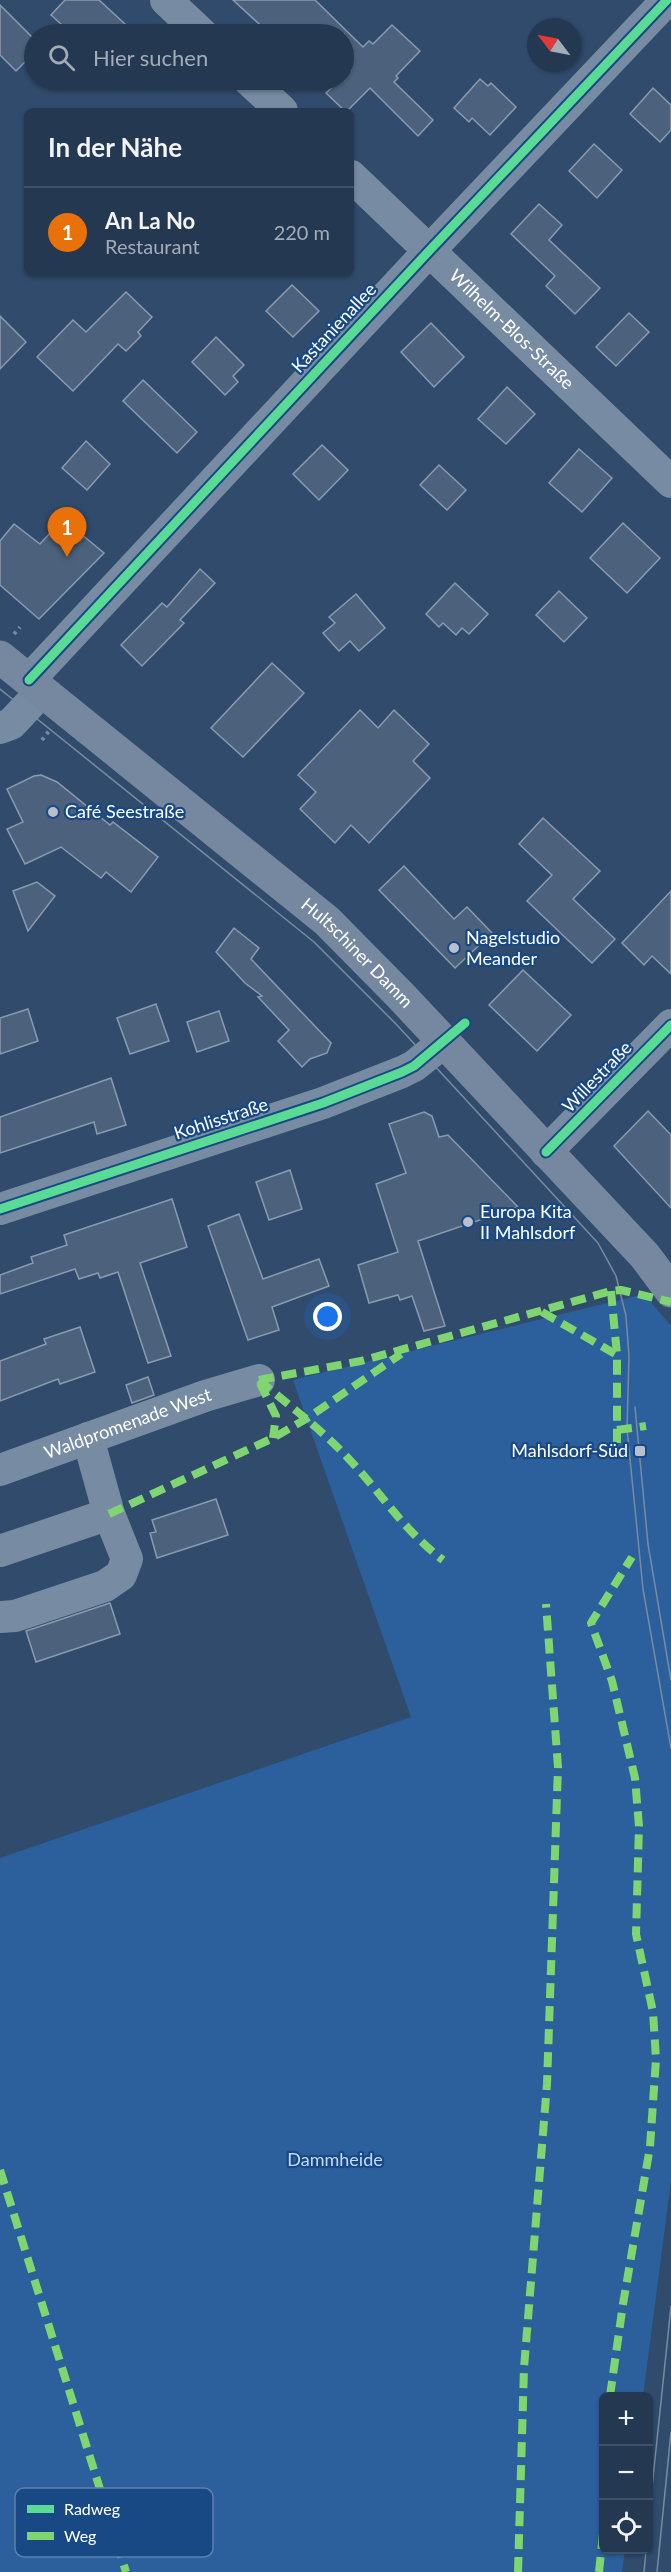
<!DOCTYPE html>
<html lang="de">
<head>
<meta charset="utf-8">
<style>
	body { margin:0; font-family:Lato,sans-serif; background:#30435b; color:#f1f3f6 }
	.controls { position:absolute; right:18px; bottom:18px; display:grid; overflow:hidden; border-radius:9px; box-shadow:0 2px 4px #0004 }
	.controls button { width:54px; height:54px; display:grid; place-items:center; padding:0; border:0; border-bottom:2px solid #415268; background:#243851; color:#f1f3f6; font:30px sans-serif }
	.compass { position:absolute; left:527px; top:18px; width:54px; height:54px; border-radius:50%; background:#243851; box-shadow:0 2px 4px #0004; rotate:302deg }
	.you { position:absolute; left:328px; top:1317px; width:21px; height:21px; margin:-15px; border:4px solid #fff; border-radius:50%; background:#1a73e8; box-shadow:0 0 0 9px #1a73e833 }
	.badge { display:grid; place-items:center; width:39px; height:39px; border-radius:50%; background:#95b2f1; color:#fff; font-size:20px; font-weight:700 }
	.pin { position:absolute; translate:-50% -50px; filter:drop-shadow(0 2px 3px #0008) }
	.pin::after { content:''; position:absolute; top:32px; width:21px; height:18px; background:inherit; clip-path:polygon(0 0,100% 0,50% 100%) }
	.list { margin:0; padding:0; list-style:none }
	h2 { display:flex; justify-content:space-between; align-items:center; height:78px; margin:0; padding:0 24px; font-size:26px }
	h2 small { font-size:20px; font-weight:400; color:#a3acb7 }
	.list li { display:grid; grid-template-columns:39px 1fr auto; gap:18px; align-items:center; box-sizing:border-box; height:90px; padding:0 24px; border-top:2px solid #415268 }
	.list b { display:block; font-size:22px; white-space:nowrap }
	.list p { margin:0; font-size:20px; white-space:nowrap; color:#a3acb7 }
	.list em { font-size:20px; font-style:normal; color:#a3acb7 }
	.icon { flex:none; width:33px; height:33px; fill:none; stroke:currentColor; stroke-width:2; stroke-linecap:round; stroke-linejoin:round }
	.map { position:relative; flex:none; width:671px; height:2572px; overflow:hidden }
	.search { position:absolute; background:#243851; box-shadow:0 2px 4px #0004; left:24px; top:24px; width:330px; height:66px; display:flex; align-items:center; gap:15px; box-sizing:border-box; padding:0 21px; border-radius:33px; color:#a3acb7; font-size:22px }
	.panel { position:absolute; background:#243851; box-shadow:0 2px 4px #0004; left:24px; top:108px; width:330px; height:168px; border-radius:9px }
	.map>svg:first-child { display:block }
	.green { fill:#2c609c }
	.building { fill:#4c627c; stroke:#8a9bb0; stroke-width:1.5 }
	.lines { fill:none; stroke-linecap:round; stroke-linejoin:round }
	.path { stroke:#778ba2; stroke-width:4; stroke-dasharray:3 4.5; stroke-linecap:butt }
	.minor { stroke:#778ba2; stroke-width:32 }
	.major { stroke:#76889f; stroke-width:33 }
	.tram { stroke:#788ba2; stroke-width:1.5 }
	.quiet { stroke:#7fd670; stroke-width:8; stroke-dasharray:15 8; stroke-linecap:butt }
	.cycleway-casing { stroke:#184984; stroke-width:13 }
	.cycleway { stroke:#5adb95; stroke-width:9 }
	.poi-dot { fill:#b7c0cc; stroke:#184984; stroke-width:2 }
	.labels { text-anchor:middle; stroke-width:4.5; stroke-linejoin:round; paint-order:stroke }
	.street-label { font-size:18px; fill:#fff; stroke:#184984 }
	.poi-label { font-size:18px; fill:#fff; stroke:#184984; text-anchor:start }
	.park-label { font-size:18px; fill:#c2dcf9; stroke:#184984 }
	.key { fill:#184984; stroke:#5d80a9; stroke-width:1.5 }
	.key-label { font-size:16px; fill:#fff }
</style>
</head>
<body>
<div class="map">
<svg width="671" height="2572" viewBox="0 0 671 2572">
	<rect width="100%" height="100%" fill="#304b6c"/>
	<!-- green -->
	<polygon class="green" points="644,1294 671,1326 671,2181 643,2396 604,2396 604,2550 625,2550 622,2572 0,2572 0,1858 411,1717 293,1380"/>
	<!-- building -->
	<g class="building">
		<polygon points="65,0 99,0 125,24 116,34 72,34 51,15"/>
		<polygon points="233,0 315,0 363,47 369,41 373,44 392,25 420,51 396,76 398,78 394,82 433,120 418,136 370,88 347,111 345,111 326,93 340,80 344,80 344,76 351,70 344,63 344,34 270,34"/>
		<polygon points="0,5 34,39 34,53 16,71 0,55"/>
		<polygon points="480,79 488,86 491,83 516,107 490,135 472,118 469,122 454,108"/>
		<polygon points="653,88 671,105 671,130 660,142 630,114"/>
		<polygon points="594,144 622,170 597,198 569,171"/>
		<polygon points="539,204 562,225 549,240 600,288 575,314 546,286 555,276 511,234"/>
		<polygon points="292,285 319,311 293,337 266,311"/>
		<polygon points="126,292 152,317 138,332 141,336 126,351 118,344 73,391 37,357 73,320 86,332"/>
		<polygon points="629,313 649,332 616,366 596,347"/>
		<polygon points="0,316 26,342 0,369"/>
		<polygon points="431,323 464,357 434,387 401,352"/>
		<polygon points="216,337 244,365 233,376 238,382 225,395 192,362"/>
		<polygon points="143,380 197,432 177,453 123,401"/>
		<polygon points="507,387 535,414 506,444 478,419"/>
		<polygon points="86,441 110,464 87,490 62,468"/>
		<polygon points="322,445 348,470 319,500 293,474"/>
		<polygon points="579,449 612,478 582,512 549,483"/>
		<polygon points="439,465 466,490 447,510 420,485"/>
		<polygon points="63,519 104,553 39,619 0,585 0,541 14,524 40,544"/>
		<polygon points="623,523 660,558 627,593 590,558"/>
		<polygon points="200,569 215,583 180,620 184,623 142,666 121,645 162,603 167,607"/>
		<polygon points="455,583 488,614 469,634 462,628 456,635 443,623 439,627 426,614"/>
		<polygon points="559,591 587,618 564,642 536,615"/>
		<polygon points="356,594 385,628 359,651 350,641 339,651 323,633 335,623 329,617"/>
		<polygon points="272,663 304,693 243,757 211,728"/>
		<polygon points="360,710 378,728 394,710 429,744 413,761 430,778 369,843 351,825 335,843 300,809 316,792 298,775"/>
		<polygon points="41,775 57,782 110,825 113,822 158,857 131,892 106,872 101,878 61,847 25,864 7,829 23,822 7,789 34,776"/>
		<polygon points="543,818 600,871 573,899 615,939 592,963 527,901 552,875 519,844"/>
		<polygon points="404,866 454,919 467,907 492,933 455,968 379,890"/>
		<polygon points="37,882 55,896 28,931 13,891"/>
		<polygon points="671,891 671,974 652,956 644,965 622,943"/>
		<polygon points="234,928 259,948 251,959 331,1043 327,1053 310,1059 302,1067 278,1041 289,1030 258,997 262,996 245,983 216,952"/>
		<polygon points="523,970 571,1015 537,1051 489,1005"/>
		<polygon points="156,1004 169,1041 130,1054 117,1018"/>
		<polygon points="28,1009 38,1041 0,1054 0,1018"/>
		<polygon points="219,1011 229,1041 197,1052 187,1022"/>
		<polygon points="111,1078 126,1125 97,1134 94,1122 0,1153 0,1117"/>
		<polygon points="648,1111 671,1135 671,1208 614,1146"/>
		<polygon points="424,1112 432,1116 439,1137 448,1135 518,1207 418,1241 445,1326 424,1331 412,1296 400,1300 398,1295 369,1303 358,1265 398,1252 376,1184 406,1173 389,1124"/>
		<polygon points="290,1170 302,1209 269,1220 256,1182"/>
		<polygon points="172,1199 187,1247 140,1263 171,1356 148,1363 118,1272 100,1278 98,1273 79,1279 75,1269 0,1294 0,1275 33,1263 31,1257 67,1245 64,1235"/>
		<polygon points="239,1214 263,1279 319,1259 329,1286 272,1307 279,1330 248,1340 208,1226"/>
		<polygon points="80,1327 95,1372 60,1384 58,1379 0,1401 0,1361 46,1344 44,1339"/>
		<polygon points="148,1377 154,1395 132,1403 126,1385"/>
		<polygon points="216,1499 228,1535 157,1558 150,1533 156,1532 152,1520"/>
		<polygon points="110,1603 120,1634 36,1662 26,1631"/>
	</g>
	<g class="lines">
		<!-- path -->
		<g class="path">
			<polyline points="14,634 20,627"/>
			<polyline points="42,740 49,731"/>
		</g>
		<!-- minor -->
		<g class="minor">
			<polyline points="166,0 202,34"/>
			<polyline points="249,80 282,111"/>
			<path id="s1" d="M351,176l320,306"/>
			<polyline points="29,680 429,251 667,0"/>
			<polyline points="0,728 11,724 42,691"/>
			<polyline points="546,1152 671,1025"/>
			<polyline points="0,1209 323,1103 402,1072 414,1066 444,1042"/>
			<path id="s2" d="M0,1470l205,-74 54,-16"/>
			<polyline points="0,1551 109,1514"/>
			<polyline points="0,1617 15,1616 105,1586 121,1575 127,1559 109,1514 88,1438"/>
		</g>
		<!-- major -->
		<path class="major" id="s3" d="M0,657l327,264 74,75 244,260 26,35"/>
		<!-- tram -->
		<g class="tram">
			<polyline points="0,689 314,942 396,1024 598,1243 616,1276 626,1316 629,1356 627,1429 643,1589 671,1748"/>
			<polyline points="635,1407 648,1544 671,1680"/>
			<polyline points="648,2526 671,2306"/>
			<polyline points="644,2572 646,2550"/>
			<polyline points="657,2572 671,2432"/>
		</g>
		<!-- quiet -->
		<g class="quiet">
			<polyline points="611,1291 617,1355 617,1443"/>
			<polyline points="542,1312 617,1355"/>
			<polyline points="259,1380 361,1361 611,1291 621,1290 671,1302"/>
			<path d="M259,1380c29,25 61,48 87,76 35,36 56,73 97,104"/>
			<polyline points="260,1383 276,1416 273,1438"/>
			<polyline points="617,1430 646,1426"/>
			<polyline points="109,1514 273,1438 306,1419 401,1354"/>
			<polyline points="0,2170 126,2572"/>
			<polyline points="610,2396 623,2304 650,2147 656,2059 653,2012 636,1934 639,1826 635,1778 612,1681 591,1623 632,1557"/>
			<polyline points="518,2572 524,2368 547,2084 558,1767 546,1604"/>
			<polyline points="599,2572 604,2524"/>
		</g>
		<!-- cycleway casing -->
		<g class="cycleway-casing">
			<g id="cycleway">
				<polyline points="29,680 429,251 667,0"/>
				<polyline points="546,1152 671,1025"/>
				<polyline points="0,1209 323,1103 402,1072 414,1066 465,1023"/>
			</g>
		</g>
		<!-- cycleway -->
		<use href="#cycleway" class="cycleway"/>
	</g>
	<!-- markers -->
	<g class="poi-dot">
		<circle cx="53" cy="812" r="6"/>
		<circle cx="454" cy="948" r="6"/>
		<circle cx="468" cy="1222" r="6"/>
		<rect x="634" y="1445" width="12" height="12" rx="3"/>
	</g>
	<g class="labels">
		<!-- street labels -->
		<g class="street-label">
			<text transform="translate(334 328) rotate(-47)" y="6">Kastanienallee</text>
			<text dy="6" stroke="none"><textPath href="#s1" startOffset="222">Wilhelm-Blos-Straße</textPath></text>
			<text dy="6" stroke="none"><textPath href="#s3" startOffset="464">Hultschiner Damm</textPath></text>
			<text transform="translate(597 1077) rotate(-46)" y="6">Willestraße</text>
			<text transform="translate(221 1119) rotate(-18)" y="6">Kohlisstraße</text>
			<text dy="6" stroke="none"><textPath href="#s2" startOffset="136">Waldpromenade West</textPath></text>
		</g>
		<!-- poi labels -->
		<g class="poi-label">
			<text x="65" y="818">Café Seestraße</text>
			<text x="466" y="944">Nagelstudio<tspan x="466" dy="21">Meander</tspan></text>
			<text x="480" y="1218">Europa Kita<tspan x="480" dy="21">II Mahlsdorf</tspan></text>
			<text x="628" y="1457" text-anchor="end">Mahlsdorf-Süd</text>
		</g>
		<!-- park labels -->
		<g class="park-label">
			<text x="335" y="2166">Dammheide</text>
		</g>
	</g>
	<!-- legend -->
	<rect x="15" y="2488" width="198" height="69" rx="9" class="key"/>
	<rect x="27" y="2505" width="27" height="8" fill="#5adb95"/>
	<rect x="27" y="2532" width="27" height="8" fill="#7fd670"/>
	<g class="key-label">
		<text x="64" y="2515">Radweg</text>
		<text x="64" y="2542">Weg</text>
	</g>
</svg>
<div class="controls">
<button>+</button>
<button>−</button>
<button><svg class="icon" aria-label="locate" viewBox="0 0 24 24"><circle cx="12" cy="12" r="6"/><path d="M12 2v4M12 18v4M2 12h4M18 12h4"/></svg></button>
</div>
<svg class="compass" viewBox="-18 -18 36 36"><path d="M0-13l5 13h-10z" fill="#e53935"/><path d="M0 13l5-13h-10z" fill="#a3acb7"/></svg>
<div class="you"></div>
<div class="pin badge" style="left:67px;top:557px;background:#e8710a">1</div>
<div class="search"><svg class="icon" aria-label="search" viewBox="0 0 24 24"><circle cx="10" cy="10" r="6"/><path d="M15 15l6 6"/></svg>Hier suchen</div>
<section class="panel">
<h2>In der Nähe<small></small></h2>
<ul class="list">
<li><span class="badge" style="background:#e8710a">1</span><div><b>An La No</b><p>Restaurant</p></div><em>220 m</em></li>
</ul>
</section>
</div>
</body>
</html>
